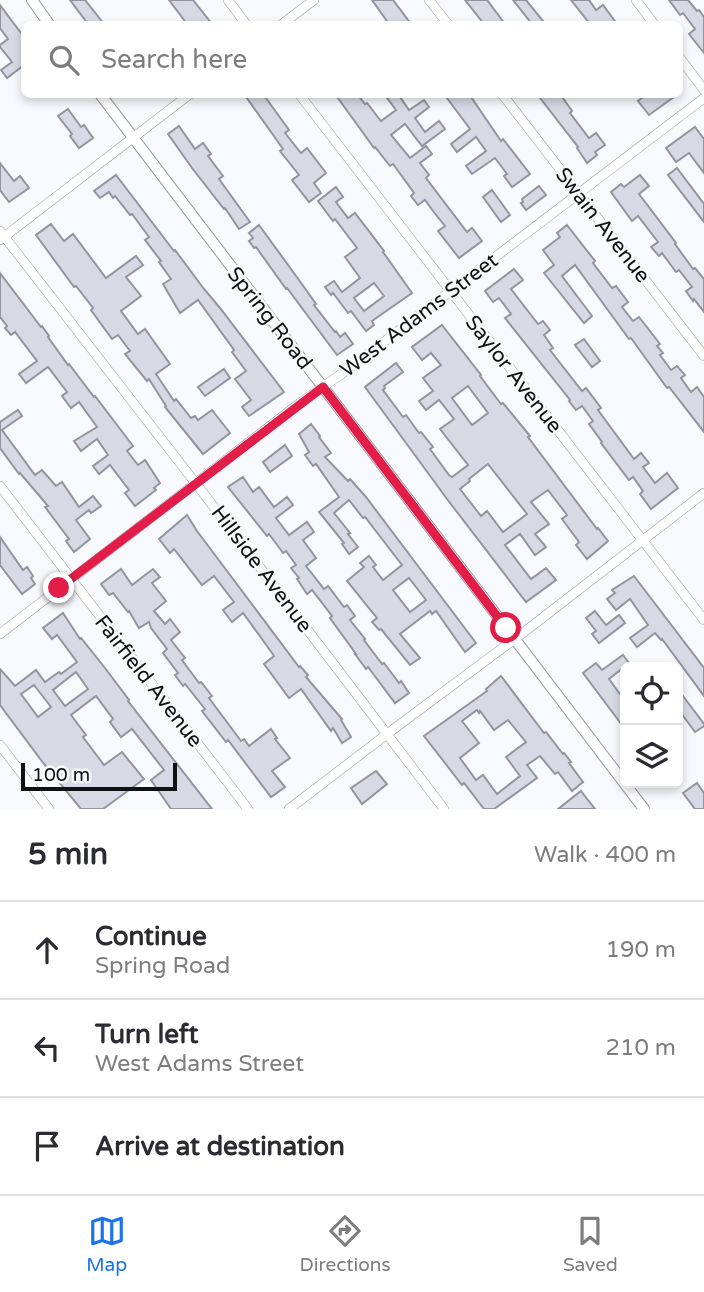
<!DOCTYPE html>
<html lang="en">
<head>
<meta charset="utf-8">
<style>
	body { margin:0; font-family:"Varela Round",sans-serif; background:#f7f7f7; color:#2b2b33 }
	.controls { position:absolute; right:21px; bottom:21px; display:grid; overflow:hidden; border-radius:10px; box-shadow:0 4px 10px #0003 }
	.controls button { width:63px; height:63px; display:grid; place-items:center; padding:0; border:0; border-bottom:2px solid #e1e1e2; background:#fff; color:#2b2b33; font:35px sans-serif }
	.scale { position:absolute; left:21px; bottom:18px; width:156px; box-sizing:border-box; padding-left:7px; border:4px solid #101114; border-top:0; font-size:19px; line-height:24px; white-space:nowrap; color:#101114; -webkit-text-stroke:5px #f8f9fd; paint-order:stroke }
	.stop { position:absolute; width:21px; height:21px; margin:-16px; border:5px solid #e11d48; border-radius:50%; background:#fff }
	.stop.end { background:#e11d48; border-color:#fff; box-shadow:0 2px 7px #0008 }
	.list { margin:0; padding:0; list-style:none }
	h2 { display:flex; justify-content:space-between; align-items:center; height:91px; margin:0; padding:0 28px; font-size:30px }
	h2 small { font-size:23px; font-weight:400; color:#7c7c81 }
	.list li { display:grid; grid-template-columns:46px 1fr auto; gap:21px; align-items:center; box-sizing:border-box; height:98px; padding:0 28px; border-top:2px solid #e1e1e2 }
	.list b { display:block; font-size:26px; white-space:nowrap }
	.list p { margin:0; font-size:23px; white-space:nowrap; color:#7c7c81 }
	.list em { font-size:23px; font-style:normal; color:#7c7c81 }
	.icon { flex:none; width:38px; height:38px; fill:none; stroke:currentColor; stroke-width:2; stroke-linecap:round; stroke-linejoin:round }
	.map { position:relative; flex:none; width:704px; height:809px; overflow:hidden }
	.search { position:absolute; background:#fff; box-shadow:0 4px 10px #0003; left:21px; right:21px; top:21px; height:77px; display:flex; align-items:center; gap:18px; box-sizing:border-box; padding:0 24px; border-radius:10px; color:#7c7c81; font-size:26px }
	.sheet { height:385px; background:#fff }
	nav { display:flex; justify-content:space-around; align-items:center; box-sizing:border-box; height:98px; border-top:2px solid #e1e1e2; background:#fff; font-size:19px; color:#7c7c81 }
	nav a { display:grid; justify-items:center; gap:4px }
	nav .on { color:#1a73e8 }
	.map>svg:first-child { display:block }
	.building { fill:#d7dae4; stroke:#92959f; stroke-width:2; fill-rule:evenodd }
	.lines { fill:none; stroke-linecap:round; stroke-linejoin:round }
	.minor-casing { stroke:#979aa4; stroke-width:10 }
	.tertiary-casing { stroke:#979aa4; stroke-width:12 }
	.minor { stroke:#fff; stroke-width:9 }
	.tertiary { stroke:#fff; stroke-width:10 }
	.route { stroke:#e11d48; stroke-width:9 }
	.labels { text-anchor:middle; stroke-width:5; stroke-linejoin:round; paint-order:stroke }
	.street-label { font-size:21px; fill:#101114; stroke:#f8f9fd }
</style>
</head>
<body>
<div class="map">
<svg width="704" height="809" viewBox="0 0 704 809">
	<rect width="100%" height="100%" fill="#f8f9fd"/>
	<!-- building -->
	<g class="building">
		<polygon points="70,0 85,0 104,24 88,24"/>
		<polygon points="169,0 193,0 212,24 187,24"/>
		<polygon points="372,0 393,0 411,24 389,24"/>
		<polygon points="465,0 487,0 505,24 484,24"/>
		<polygon points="513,0 526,0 543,21 538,24 532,24"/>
		<polygon points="571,0 589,0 596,10 603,5 617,24 590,24"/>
		<polygon points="669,0 688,0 697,11 699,10 704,17 704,53 689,34 695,29 683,13 680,15"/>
		<polygon points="0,5 24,37 24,65 7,78 1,70 12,62 0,47 0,45 8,39 0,28"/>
		<polygon points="244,94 263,94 289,130 285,133 301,153 307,148 326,173 314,183 321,193 309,202 292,180 299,175 280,151 283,149"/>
		<polygon points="335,94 357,94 365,104 367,103 381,121 396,110 384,94 398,94 409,110 424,100 429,107 415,118 425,132 439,121 445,129 422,146 405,124 391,135 410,158 426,146 432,154 420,163 429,175 426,178 467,232 472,228 482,241 459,258 438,231 445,226 433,211 425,200 418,205 411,196 414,193 393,164 390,166 375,147 374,148"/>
		<polygon points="444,94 469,94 501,141 503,139 530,174 512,187 504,176 507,174 495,158 472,174 466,166 486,151 476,137 457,152 451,144 470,129"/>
		<polygon points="537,94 560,94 572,111 570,113 589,138 596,133 605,145 595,152 597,155 587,163 577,148 578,147"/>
		<polygon points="647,94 678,94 649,115 638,101"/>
		<polygon points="68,109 81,127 84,125 93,138 79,148 70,136 72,134 58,116"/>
		<polygon points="179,126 195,149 203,143 211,154 208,156 223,176 219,179 250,222 239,229 225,208 224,209 192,168 168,134"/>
		<polygon points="695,127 704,139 704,173 689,153 676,162 666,148"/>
		<polygon points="0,163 14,181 20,176 29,188 9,202 0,190"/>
		<polygon points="677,168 704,204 704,222 668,175"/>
		<polygon points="116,175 174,251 175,250 204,289 220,308 284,392 249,416 242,407 251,400 235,379 246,371 232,352 234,350 198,300 180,313 163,284 171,279 159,262 161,261 145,240 149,237 132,214 130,215 115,196 113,198 109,192 100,198 94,191"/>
		<polygon points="640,175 649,186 639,194 676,243 675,244 693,269 695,268 704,279 704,312 694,299 693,301 686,291 692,287 679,270 676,272 662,253 659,256 651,247 658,242 638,216 632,221 611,192 621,184 624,187"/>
		<polygon points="539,186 546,195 526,210 521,203 523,202 522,199"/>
		<path d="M336,187l7,10 -7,5 12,16 7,-5 29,38 -1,1 29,41 -40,28 2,4 -8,6 -15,-20 -3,2 -15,-20 -2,2 -6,-8 9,-6 8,11 18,-14 -15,-21 12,-9 -22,-29 -2,2 -15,-20zM374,283l10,13 -20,15 -10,-13z"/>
		<polygon points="492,190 510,215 501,222 483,197"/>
		<polygon points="51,224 64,241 73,234 106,278 136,256 143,265 126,277 141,296 121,311 138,334 145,329 170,364 156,374 174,401 176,399 191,418 195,416 198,420 212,410 230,433 203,454 165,407 166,406 149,379 147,381 125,354 130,351 118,335 112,339 91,310 93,308 76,286 74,287 36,235"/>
		<polygon points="259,225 299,280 316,304 314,305 335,332 336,331 340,337 345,333 353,344 337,355 287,288 286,289 256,247 254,248 249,241 253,238 249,233"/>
		<polygon points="567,225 595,261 593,263 612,288 616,286 628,302 622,307 633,321 639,317 660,344 657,346 663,353 660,355 671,370 677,366 685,375 681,378 691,392 697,387 704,397 704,432 669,387 667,388 631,338 629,339 575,265 562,276 592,316 584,323 544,273 554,265 543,250 560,237 557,233"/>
		<polygon points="514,269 523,280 511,289 538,324 543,321 550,330 544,335 553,348 550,350 582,391 586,388 601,408 598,410 634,459 641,453 649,463 643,467 655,483 667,473 678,488 651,509 640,494 643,491 633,477 629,480 601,443 602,442 589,424 593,421 582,406 576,410 569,401 570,400 505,318 511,314 499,298 493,302 485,291"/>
		<polygon points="0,273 41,327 42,326 49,336 48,337 68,365 69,364 94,397 95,396 133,446 127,451 138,465 145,460 160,483 154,488 156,490 135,506 125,493 129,490 110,465 99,474 93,466 108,455 97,439 81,451 74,441 97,427 79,402 71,408 62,396 67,392 48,367 26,383 19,374 37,361 15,332 11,335 5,328 7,326 0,317"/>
		<path d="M442,325l39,50 -1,1 21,28 2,-1 27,33 -2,1 69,92 1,-1 10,13 -21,18 -11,-14 3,-3 -17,-23 5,-4 -19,-25 -17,12 18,22 -14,10 11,13 -11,8 -15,-21 -15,11 26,34 15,-11 10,12 -30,22 -79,-103 -82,-112 31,-24 7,9 -19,14 1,2 -2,2 20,27 3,-2 13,18 2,-1 12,15 -3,2 19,26 3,2 16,-12 -28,-36 14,-10 -15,-19 -13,10 -7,-9 14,-10 -10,-13 18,-13 -10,-12 -9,7 -10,-13zM468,386l20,27 -16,12 -20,-27zM488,464l39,50 -24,18 -16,-21 -6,5 -21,-27 10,-8 -1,-2z"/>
		<polygon points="584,339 600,361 592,367 575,345"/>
		<polygon points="224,369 230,378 205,396 198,387"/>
		<polygon points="18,410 22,416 2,430 35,475 42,470 56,486 62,482 79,507 93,496 101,506 91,513 89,510 76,520 90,539 74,552 66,541 69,539 45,507 48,506 20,473 19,474 0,448 0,422"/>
		<path d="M311,424l9,12 -1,1 12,16 -6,4 23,24 2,-2 16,18 110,146 -11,9 -29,-41 -4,3 -2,-3 -30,23 20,24 -10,7 -29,-36 -2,1 -7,-8 5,-4 -30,-37 17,-14 -4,-4 9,-7 7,9 -3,2 10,13 19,-15 -37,-48 -2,1 -14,-18 -15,13 16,20 -2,1 10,13 -9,7 -7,-10 2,-1 -25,-31 20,-15 -23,-33 -3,2 -8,-11 4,-3 -10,-18zM409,578l17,22 -16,12 -17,-22z"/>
		<polygon points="285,445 292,456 270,472 263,462"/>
		<polygon points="243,477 253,492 259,487 274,507 287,497 293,505 276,518 289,535 307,522 314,532 303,540 316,558 306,566 324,589 328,586 344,607 347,605 355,616 350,620 365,639 364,640 382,664 384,663 399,683 401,681 409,693 395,703 368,667 366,669 355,654 356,654 330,618 332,616 312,590 307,594 297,579 299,578 291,568 296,565 286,551 283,553 269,534 267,536 228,487"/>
		<polygon points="187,515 197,531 299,667 300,666 308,675 306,677 342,719 341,720 351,737 342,743 333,728 331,731 301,689 289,698 264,664 274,656 262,639 243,613 232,622 223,610 234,602 214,576 202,585 174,549 170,553 159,539"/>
		<polygon points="0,537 23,570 27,567 33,576 31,578 35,584 22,594 0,565"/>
		<polygon points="121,569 132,585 153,569 160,577 152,583 166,601 154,611 165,624 170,619 180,632 171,640 185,658 182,660 199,683 201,682 212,696 209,698 241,741 244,739 249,746 271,729 277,738 275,739 290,758 272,771 285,787 271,797 228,740 226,742 202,711 205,709 185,684 183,686 175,675 178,673 163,653 167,649 151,628 149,622 139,628 129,611 128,612 113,593 109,595 101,584"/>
		<polygon points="634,576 704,668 704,696 662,639 661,640 655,633 637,647 630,638 648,625 630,599 616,610 607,599 615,593 612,590"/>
		<polygon points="595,611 606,625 619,615 625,623 599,643 592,634 596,631 586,618"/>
		<path d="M63,613l17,26 1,-1 24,30 24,32 -1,1 84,108h-41l-20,-29 13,-10 -32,-41 -11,8 -11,-15 3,-3 -17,-23 -25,19 15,20 -3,2 21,28 18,-13 22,27 -41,30h-22l-37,-45 -44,-59v-36l15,17 21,-16 9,12 14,-10 2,2 16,-12 -20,-27 -5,4 -9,-11zM76,672l12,17 -23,17 -12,-16zM34,685l17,22 -13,10 -17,-23z"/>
		<polygon points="623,655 629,663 609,679 625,701 625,729 583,673 596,663 602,670"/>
		<path d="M501,676l43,57 2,-1 17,22 1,-1 7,9 -2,1 14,19 -11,9 -14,-19 -3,2 -15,-18 -13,9 10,13 -43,31h-10l-20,-26 -2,2 -38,-49 63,-45 -1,-2zM477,710l2,3 1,-2 14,19 14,-10 18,22 -20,15 14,19 -23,18 -14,-19 -7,5 -16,-22 19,-15 -17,-22z"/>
		<polygon points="683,696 704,724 704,726 695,732 678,709 678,700"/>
		<polygon points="376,771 387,784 362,804 351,788"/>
		<polygon points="697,783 704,793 704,809 695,809 683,793"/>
		<polygon points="581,791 595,809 558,809"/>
	</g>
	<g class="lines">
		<!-- minor casing -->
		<g class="minor-casing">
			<g id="minor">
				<polyline points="228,0 246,24"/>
				<polyline points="429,0 448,24"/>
				<polyline points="636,0 654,24"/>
				<polyline points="282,24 314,0"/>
				<polyline points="680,58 704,90"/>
				<polyline points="299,94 704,620"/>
				<polyline points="502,94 704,356"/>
				<polyline points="0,231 204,494 444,809"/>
				<polyline points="0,240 190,94"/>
				<polyline points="0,486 248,809"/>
				<polyline points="0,634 300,403 347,370 704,98"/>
				<polyline points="0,745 49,809"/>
				<polyline points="289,809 395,728 528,629 704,493"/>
			</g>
		</g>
		<!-- tertiary casing -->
		<g class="tertiary-casing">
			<g id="tertiary">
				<polyline points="32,0 49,24"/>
				<polyline points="100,94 644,809"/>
			</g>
		</g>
		<!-- minor -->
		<use href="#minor" class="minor"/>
		<!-- tertiary -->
		<use href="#tertiary" class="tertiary"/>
	</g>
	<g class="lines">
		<!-- route -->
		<polyline class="route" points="59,588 323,387 506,628"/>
	</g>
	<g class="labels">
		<!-- street labels -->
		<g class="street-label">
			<text transform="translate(603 225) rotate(52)" y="7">Swain Avenue</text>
			<text transform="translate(419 315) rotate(-37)" y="7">West Adams Street</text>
			<text transform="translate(270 318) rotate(52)" y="7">Spring Road</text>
			<text transform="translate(514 374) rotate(52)" y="7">Saylor Avenue</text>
			<text transform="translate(262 569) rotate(53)" y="7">Hillside Avenue</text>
			<text transform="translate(149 681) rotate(52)" y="7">Fairfield Avenue</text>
		</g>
	</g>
</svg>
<div class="controls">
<button><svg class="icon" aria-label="locate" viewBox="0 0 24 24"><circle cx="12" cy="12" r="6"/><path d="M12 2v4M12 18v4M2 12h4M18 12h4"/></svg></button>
<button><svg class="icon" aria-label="layers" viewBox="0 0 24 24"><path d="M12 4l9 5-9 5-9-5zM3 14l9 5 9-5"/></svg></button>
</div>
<div class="scale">100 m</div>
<div class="stop" style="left:506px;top:628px"></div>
<div class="stop end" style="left:59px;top:588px"></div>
<div class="search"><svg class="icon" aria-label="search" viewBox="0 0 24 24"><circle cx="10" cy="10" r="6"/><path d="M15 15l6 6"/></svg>Search here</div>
</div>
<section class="sheet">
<h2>5 min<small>Walk · 400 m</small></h2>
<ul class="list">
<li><svg class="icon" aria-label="ahead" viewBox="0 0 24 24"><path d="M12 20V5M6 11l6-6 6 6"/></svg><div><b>Continue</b><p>Spring Road</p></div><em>190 m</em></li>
<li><svg class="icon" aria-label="left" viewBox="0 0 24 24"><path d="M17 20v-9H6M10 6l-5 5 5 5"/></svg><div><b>Turn left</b><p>West Adams Street</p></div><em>210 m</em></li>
<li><svg class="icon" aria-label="arrive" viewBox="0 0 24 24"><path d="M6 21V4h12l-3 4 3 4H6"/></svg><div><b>Arrive at destination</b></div></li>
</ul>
</section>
<nav>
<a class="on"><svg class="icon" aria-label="map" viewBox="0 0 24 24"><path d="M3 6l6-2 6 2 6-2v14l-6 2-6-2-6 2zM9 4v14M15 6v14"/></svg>Map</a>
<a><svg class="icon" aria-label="directions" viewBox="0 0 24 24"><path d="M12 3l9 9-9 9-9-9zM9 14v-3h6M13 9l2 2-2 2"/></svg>Directions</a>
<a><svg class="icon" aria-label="saved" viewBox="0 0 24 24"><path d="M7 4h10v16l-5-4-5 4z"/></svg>Saved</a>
</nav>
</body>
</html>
